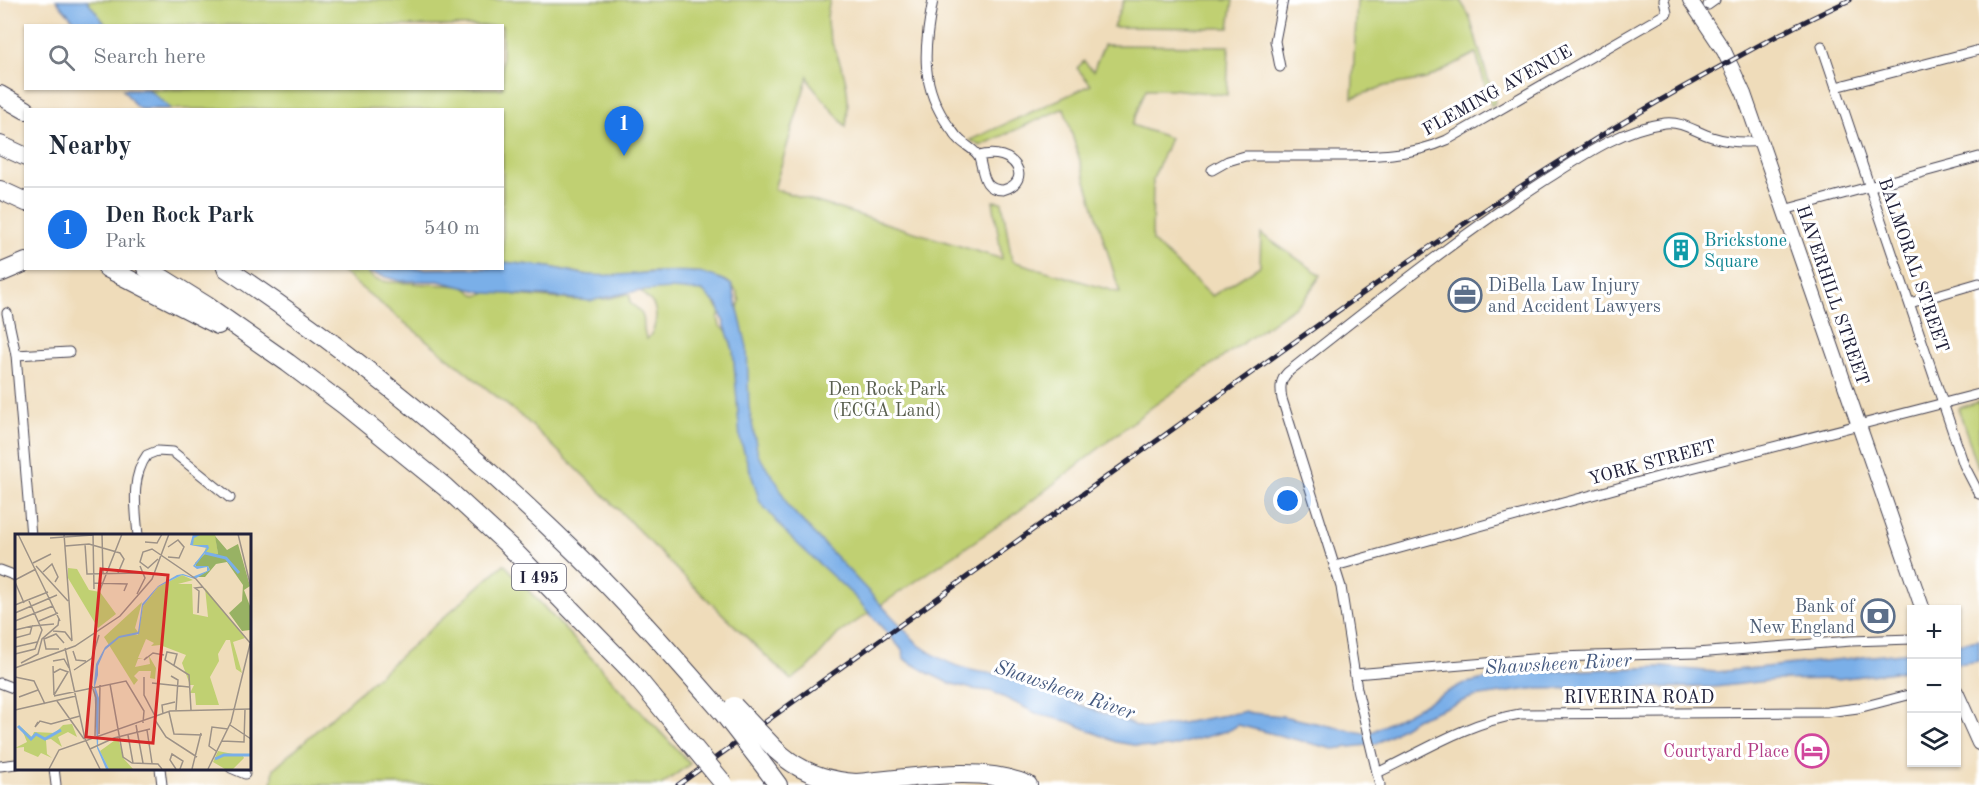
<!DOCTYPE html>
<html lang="en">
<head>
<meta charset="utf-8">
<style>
	body { margin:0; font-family:"Old Standard TT",serif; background:#f2f2f3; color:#1f2937 }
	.controls { position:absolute; right:18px; bottom:18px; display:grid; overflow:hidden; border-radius:0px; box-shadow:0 2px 4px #0004 }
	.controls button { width:54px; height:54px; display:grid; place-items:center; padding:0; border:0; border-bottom:2px solid #e0e1e3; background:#fff; color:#1f2937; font:30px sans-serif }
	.you { position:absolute; left:1288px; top:501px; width:21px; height:21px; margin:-15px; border:4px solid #fff; border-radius:50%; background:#1a73e8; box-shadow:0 0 0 9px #1a73e833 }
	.badge { display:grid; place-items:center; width:39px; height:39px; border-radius:50%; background:#1a73e8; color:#fff; font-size:20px; font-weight:700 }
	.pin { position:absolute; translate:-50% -50px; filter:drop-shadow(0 2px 3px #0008) }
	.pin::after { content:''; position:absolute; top:32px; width:21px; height:18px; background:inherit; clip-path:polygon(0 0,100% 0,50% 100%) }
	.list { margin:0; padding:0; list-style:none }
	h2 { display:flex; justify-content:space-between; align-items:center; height:78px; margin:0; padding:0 24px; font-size:26px }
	h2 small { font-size:20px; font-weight:400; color:#747a83 }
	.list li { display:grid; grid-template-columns:39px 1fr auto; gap:18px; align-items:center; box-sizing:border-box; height:84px; padding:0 24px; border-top:2px solid #e0e1e3 }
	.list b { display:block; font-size:22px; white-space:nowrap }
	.list p { margin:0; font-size:20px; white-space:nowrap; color:#747a83 }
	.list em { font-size:20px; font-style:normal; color:#747a83 }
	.icon { flex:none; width:33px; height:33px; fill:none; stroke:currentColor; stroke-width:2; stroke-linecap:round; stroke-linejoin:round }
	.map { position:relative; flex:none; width:1979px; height:785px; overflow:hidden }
	.search { position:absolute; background:#fff; box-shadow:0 2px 4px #0004; left:24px; top:24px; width:480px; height:66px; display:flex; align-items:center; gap:15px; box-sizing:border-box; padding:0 21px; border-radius:0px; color:#747a83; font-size:22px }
	.panel { position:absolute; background:#fff; box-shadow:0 2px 4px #0004; left:24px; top:108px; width:480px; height:162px; border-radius:0px }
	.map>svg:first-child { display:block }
	.green { fill:#c0d072; stroke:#717956; stroke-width:1.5 }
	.water { fill:#7aafe8; stroke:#4e6892; stroke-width:1.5 }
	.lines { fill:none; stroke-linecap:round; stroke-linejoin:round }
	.minor-casing { stroke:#413e4e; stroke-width:11 }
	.secondary-casing { stroke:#413e4e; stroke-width:16 }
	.motorway-casing { stroke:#413e4e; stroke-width:20 }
	.minor { stroke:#fff; stroke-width:9 }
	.secondary { stroke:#fff; stroke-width:14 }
	.motorway { stroke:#fff; stroke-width:18 }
	.rail-casing { stroke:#22223b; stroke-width:5 }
	.rail { stroke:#fff; stroke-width:3; stroke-dasharray:9; stroke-linecap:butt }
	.motorway-bridge-casing { stroke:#413e4e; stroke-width:20; stroke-linecap:butt }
	.motorway-bridge { stroke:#fff; stroke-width:18 }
	.labels { text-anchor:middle; stroke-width:6; stroke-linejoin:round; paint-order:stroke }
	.shield { fill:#fff; stroke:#646476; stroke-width:1.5 }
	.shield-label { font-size:16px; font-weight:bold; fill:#22223b }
	.street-label { font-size:18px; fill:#22223b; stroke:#fff }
	.culture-label { font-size:18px; fill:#0d838f; stroke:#fff; text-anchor:start }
	.service-label { font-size:18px; fill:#4e5e75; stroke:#fff; text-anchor:start }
	.park-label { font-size:18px; fill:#595f4e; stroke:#fff }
	.hotel-label { font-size:18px; fill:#b23c85; stroke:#fff; text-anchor:end }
	.water-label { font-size:20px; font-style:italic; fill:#455a80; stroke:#fff }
	.inset-river { fill:none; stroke:#7aafe8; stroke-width:3 }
	.inset-road { fill:none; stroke:#9d9287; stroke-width:1.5 }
	.view { fill:#d62828; fill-opacity:0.15; stroke:#d62828; stroke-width:3 }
	.inset-edge { fill:none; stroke:#22223b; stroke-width:3 }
</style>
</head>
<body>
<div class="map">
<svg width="1979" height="785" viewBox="0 0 1979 785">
	<rect width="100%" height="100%" fill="#fff"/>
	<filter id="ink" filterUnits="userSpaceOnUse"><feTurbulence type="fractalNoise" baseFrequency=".0167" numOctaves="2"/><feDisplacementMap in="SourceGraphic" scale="12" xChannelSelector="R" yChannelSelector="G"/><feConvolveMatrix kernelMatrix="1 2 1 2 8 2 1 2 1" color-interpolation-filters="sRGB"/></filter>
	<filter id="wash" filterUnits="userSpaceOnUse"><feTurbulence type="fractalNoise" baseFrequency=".008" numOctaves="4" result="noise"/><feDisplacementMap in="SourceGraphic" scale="24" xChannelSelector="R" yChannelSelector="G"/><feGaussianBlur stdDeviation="1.35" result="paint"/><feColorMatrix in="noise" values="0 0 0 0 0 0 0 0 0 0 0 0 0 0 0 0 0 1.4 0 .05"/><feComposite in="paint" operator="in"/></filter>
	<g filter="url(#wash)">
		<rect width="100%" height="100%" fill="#efdcba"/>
		<!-- green -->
		<g class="green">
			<path d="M86,0h744c-9,31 4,43 13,71 6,19 6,37 3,56l-35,-43 -3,-8 -34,113 228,70 -9,-58 9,1 10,59 108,32 -56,-185 -84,38 -10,-6 121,-55 -14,-17 7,-7 9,10 11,-26 125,1 -2,49 -56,-6h-25l-14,36 38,13 -17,41 -1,62 60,55 48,-30 1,-32 60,41 -17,25 -152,107 -137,107 -177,120 -28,32 -19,14 -115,-111 -67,-69 -82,-79 -188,-151 13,2 14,-1 8,8 14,3 75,4 14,10 16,-6 23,5 57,5 34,-1 20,-5 3,2v7c23,16 8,21 17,36 8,-7 11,-23 7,-33 -3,-7 -11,-9 -13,-16l7,-2 34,1 19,-2c9,8 12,16 20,24l-3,7 2,8 10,7 10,-32 -3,-9 -9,-10 -28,-10h-52l-20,4h-34l-44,-9 -47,-5 -1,-152 -331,-1 -16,-12 -7,-8 354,-1v-62l-396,-1z"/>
			<polygon points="1124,0 1233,0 1229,28 1113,27"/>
			<polygon points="1357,0 1460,0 1469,15 1495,103 1491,106 1476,53 1426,79 1385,86 1352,98"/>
			<polygon points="1979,402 1979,466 1978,467 1958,408"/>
			<polygon points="504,564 690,764 661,785 272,785 274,768"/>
		</g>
		<!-- water -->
		<g class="water">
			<polygon points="56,0 87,0 106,25 78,25"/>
			<polygon points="123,89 148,89 171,109 140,109 136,107"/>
			<path d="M503,262c16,2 34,3 51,6 12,2 24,6 36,7 46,4 102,-16 142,10l15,62 2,60 9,48 20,29 10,22 131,139c27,19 47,27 80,29l135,51 14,4 94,-17 40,4 86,18 94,-50 51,-11 149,-6 54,5 195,-20v18l-74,9 -61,1 -61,7 -185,2 -57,8 -57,22 -40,25 -43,5 -95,-24 -8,5 -61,17 -18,1 -35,-6 -46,-20 -32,-8 -47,-23 -19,-2 -23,-6 -21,-10 -24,-14 -1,-8 -48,-54 -66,-61 -29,-34 -20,-63 -7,-89 -15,-45 -16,-14 -33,-2 -39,3 -40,9 -45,-5 -58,-3 -49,-12h-38l-32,-9 -4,-3 138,-1z"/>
			<polygon points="1979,640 1979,661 1957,664 1957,644"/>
		</g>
	</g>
	<g filter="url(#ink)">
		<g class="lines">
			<!-- minor casing -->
			<g class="minor-casing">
				<g id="minor">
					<path d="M933,0c-9,49 -14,86 17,128 3,3 5,8 9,11 5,6 17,11 20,18 5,15 3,33 24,33 32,-9 11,-44 -24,-34"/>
					<polyline points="1708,5 1715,0"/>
					<polyline points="1822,46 1964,465 1979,494"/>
					<polyline points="1280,67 1275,41 1283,0"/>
					<polyline points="1836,87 1979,50"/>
					<path d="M1212,170l16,-9 17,-5c28,0 56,0 84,0 41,0 80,1 118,-16l220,-127 -3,-13"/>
					<polyline points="1784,210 1979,157"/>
					<polyline points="1910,303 1979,283"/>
					<polyline points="7,313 16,355 31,536"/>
					<polyline points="16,355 69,352"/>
					<path d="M138,536c-2,-26 -8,-58 9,-81l10,-4 16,1 57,46"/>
					<polyline points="1335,566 1672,473 1979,394"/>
					<polyline points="0,570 16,576"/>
					<polyline points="1355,674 1557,657 1696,653 1851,641 1912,639"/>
					<polyline points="0,683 16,689"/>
					<polyline points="0,766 16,764"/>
					<polyline points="54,768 56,785"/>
					<polyline points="160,768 162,785"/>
					<polyline points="231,768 245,774"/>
					<path d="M1377,773c49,-23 88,-50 143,-59l307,-2 31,-4 54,-14"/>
					<path d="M1380,785l-23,-96 -16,-102 -59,-188c-2,-11 -2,-19 6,-27 85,-67 168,-134 259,-193 36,-23 74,-50 118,-56 17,-2 31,9 47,14 16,5 33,6 49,4"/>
				</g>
			</g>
			<!-- secondary casing -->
			<g class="secondary-casing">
				<g id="secondary">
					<polyline points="1690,0 1724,51 1744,94 1923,610"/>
					<polyline points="1956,692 1979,743"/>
				</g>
			</g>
			<!-- motorway casing -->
			<g class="motorway-casing">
				<g id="motorway">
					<polyline points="0,95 26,110"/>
					<polyline points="0,145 26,157"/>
					<polyline points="0,190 26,202"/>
					<polyline points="107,268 218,325"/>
					<polyline points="146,268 207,306 288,363 344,405 445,487 509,546 631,671 686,738"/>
					<path d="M226,268c126,84 244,181 352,287 51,50 98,104 145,158"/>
					<polyline points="0,273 26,262"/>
					<path d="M776,750c22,21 50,31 80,33 55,-4 121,-19 172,2"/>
					<polyline points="761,762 778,785"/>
				</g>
			</g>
			<!-- minor -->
			<use href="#minor" class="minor"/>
			<!-- secondary -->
			<use href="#secondary" class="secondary"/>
			<!-- motorway -->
			<use href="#motorway" class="motorway"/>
			<!-- rail casing -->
			<g class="rail-casing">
				<path id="rail" d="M678,785c182,-132 365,-262 548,-394 147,-106 296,-212 454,-302 56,-31 112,-63 170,-89"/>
			</g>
			<!-- rail -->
			<use href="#rail" class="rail"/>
			<!-- motorway-bridge casing -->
			<g class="motorway-bridge-casing">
				<g id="motorway-bridge">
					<polyline points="734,706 776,750"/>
					<polyline points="723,713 761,762"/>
					<polyline points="686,738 724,784"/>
				</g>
			</g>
			<!-- motorway-bridge -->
			<use href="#motorway-bridge" class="motorway-bridge"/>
		</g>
	</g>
	<!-- icons -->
	<defs>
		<g id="building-ring" transform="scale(1.725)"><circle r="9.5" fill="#fff" stroke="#0f9aa8" stroke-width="1.5"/><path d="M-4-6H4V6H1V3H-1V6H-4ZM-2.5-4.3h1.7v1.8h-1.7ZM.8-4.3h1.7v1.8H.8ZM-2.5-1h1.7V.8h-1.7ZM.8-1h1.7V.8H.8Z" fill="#0f9aa8"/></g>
		<g id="office-ring" transform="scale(1.725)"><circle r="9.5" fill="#fff" stroke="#5c6f8a" stroke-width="1.5"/><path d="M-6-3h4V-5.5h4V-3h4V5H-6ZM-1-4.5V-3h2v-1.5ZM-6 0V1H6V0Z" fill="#5c6f8a"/></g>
		<g id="bank-ring" transform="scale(1.725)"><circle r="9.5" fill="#fff" stroke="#5c6f8a" stroke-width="1.5"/><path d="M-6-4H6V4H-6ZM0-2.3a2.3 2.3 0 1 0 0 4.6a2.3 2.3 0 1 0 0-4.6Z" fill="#5c6f8a"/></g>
		<g id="hotel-ring" transform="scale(1.725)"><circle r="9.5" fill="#fff" stroke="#d1479c" stroke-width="1.5"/><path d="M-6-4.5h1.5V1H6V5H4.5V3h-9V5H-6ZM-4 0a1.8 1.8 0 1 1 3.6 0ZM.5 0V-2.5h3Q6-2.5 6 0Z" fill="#d1479c"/></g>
	</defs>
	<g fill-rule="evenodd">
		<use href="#building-ring" x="1681" y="250"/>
		<use href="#office-ring" x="1465" y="295"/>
		<use href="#bank-ring" x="1878" y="616"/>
		<use href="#hotel-ring" x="1812" y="751"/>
	</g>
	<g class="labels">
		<!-- shield labels -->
		<rect class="shield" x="512" y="564" width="54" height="26" rx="4.5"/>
		<g class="shield-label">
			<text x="539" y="583">I 495</text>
		</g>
		<!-- street labels -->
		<g class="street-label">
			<text transform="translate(1497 90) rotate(-29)" y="6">FLEMING AVENUE</text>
			<text transform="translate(1914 265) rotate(71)" y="6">BALMORAL STREET</text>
			<text transform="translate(1833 295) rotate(71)" y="6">HAVERHILL STREET</text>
			<text transform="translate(1652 462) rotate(-15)" y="6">YORK STREET</text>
			<text x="1639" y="703">RIVERINA ROAD</text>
		</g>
		<!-- culture labels -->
		<g class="culture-label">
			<text x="1704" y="246">Brickstone<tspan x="1704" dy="21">Square</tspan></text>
		</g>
		<!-- service labels -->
		<g class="service-label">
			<text x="1488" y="291">DiBella Law Injury<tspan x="1488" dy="21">and Accident Lawyers</tspan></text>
			<text x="1855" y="612" text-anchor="end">Bank of<tspan x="1855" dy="21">New England</tspan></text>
		</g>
		<!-- park labels -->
		<g class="park-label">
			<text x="887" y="395">Den Rock Park<tspan x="887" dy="21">(ECGA Land)</tspan></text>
		</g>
		<!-- hotel labels -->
		<g class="hotel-label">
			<text x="1789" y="757">Courtyard Place</text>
		</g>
		<!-- water labels -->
		<g class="water-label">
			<text transform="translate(1558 663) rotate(-3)" y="7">Shawsheen River</text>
			<text transform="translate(1065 689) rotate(19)" y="7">Shawsheen River</text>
		</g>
	</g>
	<!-- overview -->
	<g transform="translate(15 534)">
		<rect width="236" height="236" fill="#efdcba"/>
		<path d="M180,0h20l3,20 -14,-1 2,-6 -14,-2zM53,34l9,1 12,21 11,2 16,22 -18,14 -30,-50zM167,41l11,5 -15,4h14l1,30 15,3 -3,-29 40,50 -12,4 9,31 -6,-4 -6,-29h-4l-8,14 1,7 -9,16 9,28h-23l-1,-12h-5l4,-8h-4l-8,-22 4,-8 -26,-10 -9,1 3,-3 -8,-4 -8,19h5l-5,1 -3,8 15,-3 -1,-8 7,12 -1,11 -5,-1 1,-7h-12l-5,5 4,4 -4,5 -30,-48 38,-35 -7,26 3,4 -4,2 4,1 5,-29 15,-19zM57,190l5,13 -9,-5 -10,5 4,10 -11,-8 -5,1 1,14 5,4 -11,-5 -3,4 -14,-6v-4l-9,1 12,-6 -6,-15 11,10 2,-5 21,1 8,-8zM103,204l6,21 9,10h-24l-9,-18zM203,217l25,5 1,2 -11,11h-8l-12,-7z" fill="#c0d072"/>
		<path d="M200,2l12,14 11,-6 12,42 -6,4 6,16v24l-8,1 -13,-18 13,-12 1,-16 -16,-23 -11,2 -11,13h-9l14,-7 -2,-4 -12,1 -1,-4 11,-10 12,1z" fill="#98b264"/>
		<path d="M178,0h9l-8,4 -1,7h15l1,3 -14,18h13l2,4 -15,9 -13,-4 -24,12 -15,19 -4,28 -20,4 -14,12 -7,16v9l-3,11 4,12 -1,49 11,22h-3l-9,-21 -3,-65 2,-19 9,-17 14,-11 19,-4 4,-28 16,-18 19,-11 6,-1 9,3 15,-6v-4l-10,2 -4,-3 14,-18 -17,-3z" fill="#7aafe8"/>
		<path class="inset-river" d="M190,19l21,5 13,15M3,192l13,13 5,-5 9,5 16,-9M200,225l9,-4h27"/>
		<path class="inset-road" d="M3,0l42,87M49,0l8,107M78,0l1,55M87,0l1,40M223,0l13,54M35,4l43,-3M130,8l12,1 5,-9M70,10l2,30 54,-1M50,12l24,-2 31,9 4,6 -6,14M153,13l10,-7 6,7 -5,11 -11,-1M143,25l-10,9 -8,-6 3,-10 9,-3 44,30 55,65M18,29l18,-9M21,32l32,35M28,38l9,-8 6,13 -3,5M0,46l21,-11M0,48l9,21M79,49l33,1 -3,7M85,56l22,-56M122,60l8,-16 -5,-12M0,71l33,-13M0,79l42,-18M183,79l1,-22 -4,-3 8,-1M0,87l38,-15M24,87l19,-8M17,92l22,-2M0,96l17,-4 -2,8 -15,4M38,97l12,1 7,9M0,113l22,-5M50,114l20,91 15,30M44,115h-13l-2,-10 12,-5 8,9M58,117l3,9 10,1M0,120l20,-5 7,-19 -13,-29M132,123l-3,3 9,-7 11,2M38,127l11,-2 5,9M6,129l17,-9 4,-15 16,-14 1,-7M159,131l3,-11 -10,-2 -2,8 24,15 2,35M38,132l1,29M0,134l60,-22 45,-30 32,-37 17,-45M59,136l18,-12 7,-23M38,139l7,-4 8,3 -14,23M156,142l7,4 -2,30M0,143l19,4 11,23M129,143v18l11,21M137,149l37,4M95,150l13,73 9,6 26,1 4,5M77,152l4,12 -1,38M39,162l72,-15 18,30 -1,12M4,163l19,-7M42,167l27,38M0,176l61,-14M154,178l5,22 28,1M148,180l-1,-9 13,-3M140,186l11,17 31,20M23,188l-3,5 5,-6 11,3 29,-8M121,191l7,38M215,191l21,14M132,196l5,33M84,200l1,-49M113,201l5,28M207,207l22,1 1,-33M75,215l24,-11 36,-9M201,217l-7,-5 3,-19 16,2M34,235l10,-19 111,-39 81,-2M161,235l-6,-9 2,-6 11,7 -3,8M177,235l9,-36M193,235l23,-47 19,-78"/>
		<path class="view" d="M86,35l67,6 -15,168 -67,-6z"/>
		<rect width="236" height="236" class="inset-edge"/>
	</g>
</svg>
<div class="controls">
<button>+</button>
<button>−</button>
<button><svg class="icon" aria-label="layers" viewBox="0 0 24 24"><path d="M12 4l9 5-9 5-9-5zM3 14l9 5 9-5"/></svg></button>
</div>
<div class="you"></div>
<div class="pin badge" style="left:624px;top:156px">1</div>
<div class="search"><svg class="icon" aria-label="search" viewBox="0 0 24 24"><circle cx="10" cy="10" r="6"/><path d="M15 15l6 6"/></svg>Search here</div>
<section class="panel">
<h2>Nearby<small></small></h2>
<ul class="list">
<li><span class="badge">1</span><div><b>Den Rock Park</b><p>Park</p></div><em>540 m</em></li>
</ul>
</section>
</div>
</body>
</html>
